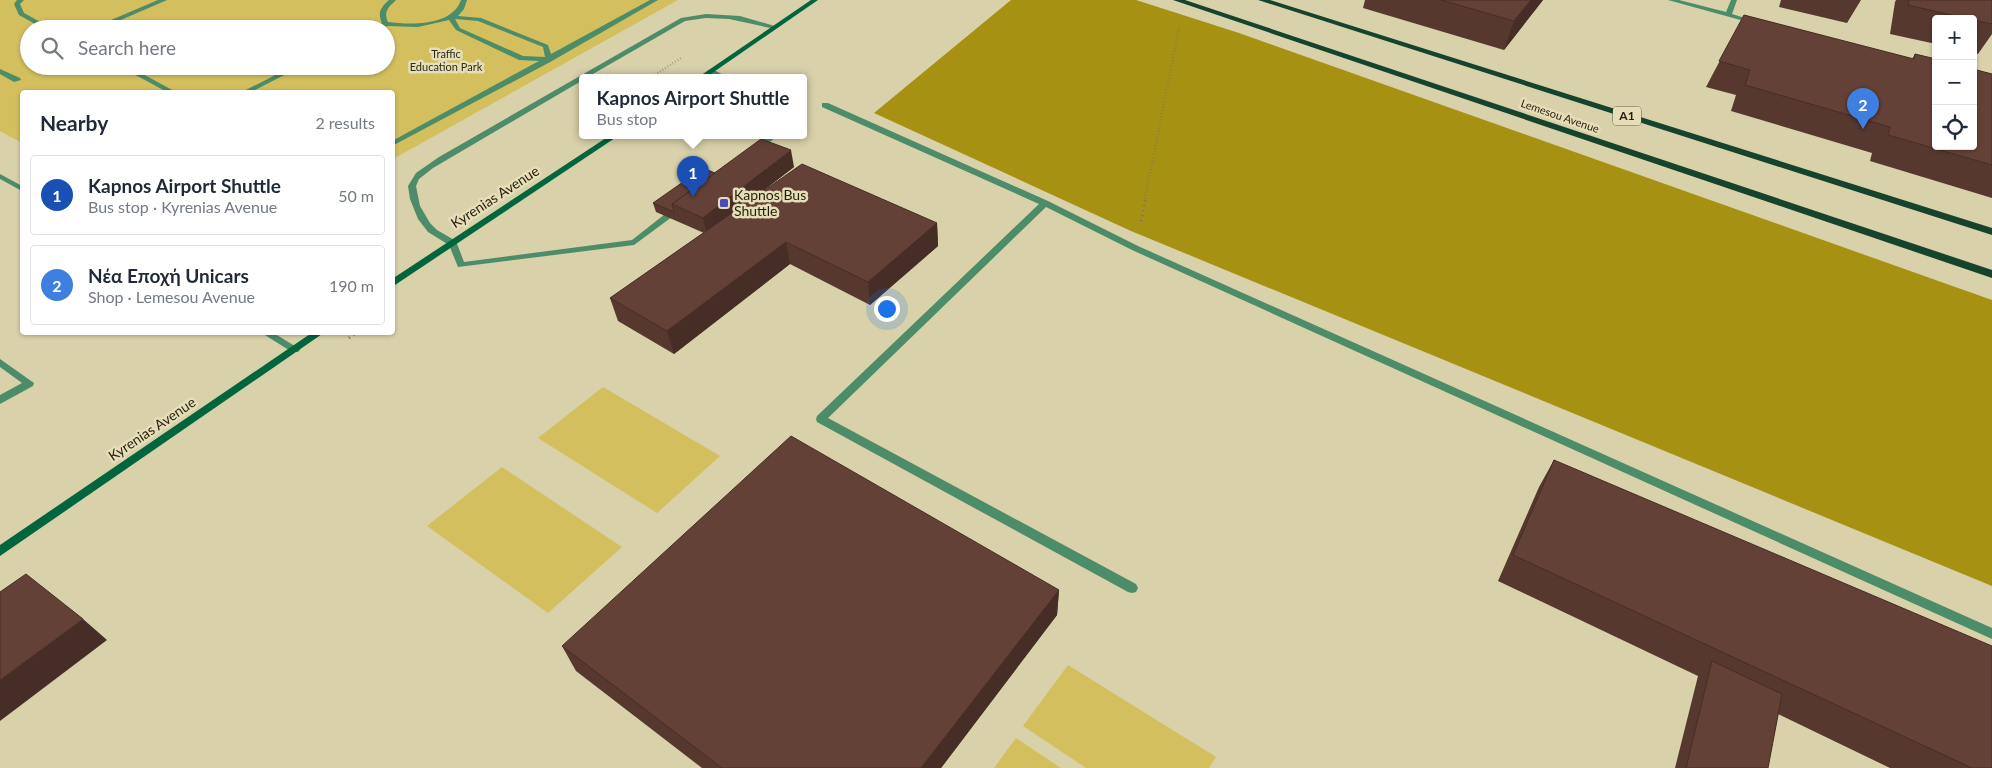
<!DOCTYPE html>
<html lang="en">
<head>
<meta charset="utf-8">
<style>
	body { margin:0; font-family:Lato,sans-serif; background:#f2f2f3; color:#1f2937 }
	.controls { position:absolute; right:15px; top:15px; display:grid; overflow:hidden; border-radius:5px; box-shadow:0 1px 4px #0004 }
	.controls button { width:45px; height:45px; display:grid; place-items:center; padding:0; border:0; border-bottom:1px solid #e0e1e3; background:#fff; color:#1f2937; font:25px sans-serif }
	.you { position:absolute; left:886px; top:308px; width:18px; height:18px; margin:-12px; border:4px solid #fff; border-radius:50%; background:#1a73e8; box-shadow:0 0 0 8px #1a73e833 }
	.badge { display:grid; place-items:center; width:32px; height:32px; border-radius:50%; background:#4b49c0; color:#fff; font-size:16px; font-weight:700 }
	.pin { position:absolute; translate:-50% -41px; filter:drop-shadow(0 1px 2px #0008) }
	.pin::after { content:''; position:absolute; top:26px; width:18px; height:15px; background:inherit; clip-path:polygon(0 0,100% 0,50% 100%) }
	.popup { position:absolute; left:579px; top:74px; width:228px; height:65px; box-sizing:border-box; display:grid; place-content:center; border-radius:5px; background:#fff; filter:drop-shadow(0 1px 4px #0005); font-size:16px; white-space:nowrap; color:#747a83 }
	.popup b { font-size:19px; color:#1f2937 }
	.popup::after { content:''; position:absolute; left:50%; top:100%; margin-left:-10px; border:10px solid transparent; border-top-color:#fff }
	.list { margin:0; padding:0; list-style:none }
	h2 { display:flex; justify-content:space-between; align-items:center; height:65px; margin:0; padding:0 20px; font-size:21px }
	h2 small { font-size:16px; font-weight:400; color:#747a83 }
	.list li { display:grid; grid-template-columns:32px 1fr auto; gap:15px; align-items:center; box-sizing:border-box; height:80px; margin:0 10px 10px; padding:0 10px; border:1px solid #e0e1e3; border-radius:5px }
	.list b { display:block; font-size:19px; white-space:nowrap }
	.list p { margin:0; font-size:16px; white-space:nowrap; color:#747a83 }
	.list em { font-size:16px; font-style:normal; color:#747a83 }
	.icon { flex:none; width:28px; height:28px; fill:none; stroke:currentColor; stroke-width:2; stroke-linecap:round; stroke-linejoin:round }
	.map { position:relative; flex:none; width:1992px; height:768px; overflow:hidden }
	.search { position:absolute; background:#fff; box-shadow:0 1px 4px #0004; left:20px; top:20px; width:375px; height:55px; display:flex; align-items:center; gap:12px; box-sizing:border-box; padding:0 18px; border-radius:28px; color:#747a83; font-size:19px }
	.panel { position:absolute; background:#fff; box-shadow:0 1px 4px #0004; left:20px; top:90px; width:375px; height:245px; border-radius:5px }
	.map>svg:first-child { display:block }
	.green { fill:#d3bf5d; fill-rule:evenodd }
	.forest { fill:#a79112 }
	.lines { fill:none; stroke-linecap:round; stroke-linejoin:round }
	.path-far1 { stroke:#7c765b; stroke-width:2.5; stroke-dasharray:0.5 2.5; stroke-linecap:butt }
	.path { stroke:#7c765b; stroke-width:3; stroke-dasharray:1 4; stroke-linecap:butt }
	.lane { fill:#4c8c68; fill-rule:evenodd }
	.street { fill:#4c8c68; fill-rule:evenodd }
	.secondary { fill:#01653d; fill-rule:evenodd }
	.primary { fill:#15432c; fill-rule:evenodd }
	.wall { fill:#56382e }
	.shaded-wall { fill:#462e26 }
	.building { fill:#644136; stroke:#462e26 }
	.poi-dot { fill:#4b49c0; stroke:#e6deb7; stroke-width:2 }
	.labels { text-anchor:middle; stroke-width:5; stroke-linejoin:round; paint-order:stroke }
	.far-park-label { font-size:11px; fill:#302c19; stroke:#e6deb7 }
	.far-street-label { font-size:11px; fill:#221f10; stroke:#e6deb7 }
	.shield { fill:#e6deb7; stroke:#5d5842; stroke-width:1 }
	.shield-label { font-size:12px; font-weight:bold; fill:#221f10 }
	.poi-label { font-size:14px; fill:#221f10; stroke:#e6deb7; text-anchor:start }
	.street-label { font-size:14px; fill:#221f10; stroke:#e6deb7 }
</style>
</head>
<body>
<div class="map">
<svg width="1992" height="768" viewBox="0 0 1992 768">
	<rect width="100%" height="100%" fill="#d9d1aa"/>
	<!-- green -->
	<g class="green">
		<path d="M0,0h678l-285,159 -1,-67h-370v51l-22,-12zM29,29h357v37h-357z"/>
		<polygon points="603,387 720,456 657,513 538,438"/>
		<polygon points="502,467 622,547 548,613 427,526"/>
		<polygon points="1068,665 1216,757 1209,768 1086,768 1023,726"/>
		<polygon points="1016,738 1061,768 994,768"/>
	</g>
	<!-- forest -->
	<polygon class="forest" points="1011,0 1136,0 1239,33 1992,300 1992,586 1131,231 874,113"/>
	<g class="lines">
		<!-- path-far1 -->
		<g class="path-far1">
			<polyline points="650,78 681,58"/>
			<polyline points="1145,199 1179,28"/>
		</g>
		<!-- path -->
		<g class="path">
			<polyline points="1141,221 1146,198"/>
			<polyline points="349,338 357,332"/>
		</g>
		<!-- lane -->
		<g class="lane">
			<polygon points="17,0 24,0 20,4 24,13 53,29 44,29 19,15 14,4"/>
			<polygon points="158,0 167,0 100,29 90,29"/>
			<path d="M389,0h7c-7,7 -13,11 -8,22 24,3 64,4 73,-22h6l-3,9 -6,7 23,2 67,27 3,9 99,-54h8l-106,61 -160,85v-5l147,-80 -20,-1 -63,-30 -7,-10 -31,7 -31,-1 -5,3h-9l9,-6c-5,-10 -1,-16 7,-23zM455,19l23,2 65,26 2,10 -22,-1 -63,-28z"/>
			<polygon points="706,14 740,16 778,27 775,29 729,19 706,18 685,21 586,78 583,78 583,80 433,168 419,179 416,186 420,206 430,223 437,230 456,241 464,262 632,240 674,207 680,207 680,211 634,245 458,267 449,245 428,232 418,219 410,199 408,186 416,173 439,157 681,18"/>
			<polygon points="119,66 128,66 176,92 167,92"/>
			<polygon points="293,66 302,66 251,92 242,92"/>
			<polygon points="0,69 20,78 21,80 14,82 0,74"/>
			<polygon points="708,70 714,70 729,78 719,78 708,74"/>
			<polygon points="822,103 828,103 1048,201 1138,246 1992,628 1992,639 1132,250 1046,207 828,418 1136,584 1138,588 1136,592 1132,593 1128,592 817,422 816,419 817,416 1039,204 822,107"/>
			<polygon points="768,136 777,136 759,151 753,151 753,147"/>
			<polygon points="0,359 34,383 33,386 0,404 0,395 22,383 0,367"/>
		</g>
		<!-- street -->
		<g class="street">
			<polygon points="1668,0 1679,0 1726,12 1731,0 1737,0 1732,14 1758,22 1755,24"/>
			<polygon points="0,174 22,186 22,191 0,179"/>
			<polygon points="260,332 272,332 298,348 300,350 298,352 292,352"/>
		</g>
		<!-- secondary -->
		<g class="secondary">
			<polygon points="811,0 818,0 705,78 697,78"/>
			<polygon points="609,136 618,136 392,287 392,279"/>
			<polygon points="313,332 325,332 0,556 0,545"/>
		</g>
		<!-- primary -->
		<g class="primary">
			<polygon points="1173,0 1185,0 1992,270 1992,278"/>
			<polygon points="1258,0 1270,0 1992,228 1992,235"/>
		</g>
	</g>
	<!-- wall -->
	<g class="wall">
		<polygon points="1365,0 1543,0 1504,50 1363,8"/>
		<polygon points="1781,0 1861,0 1847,23 1779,7"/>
		<polygon points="1896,0 1992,0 1992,34 1978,54 1973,53 1973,19 1936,19 1936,44 1890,34 1895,2"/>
		<polygon points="1744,15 1912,59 1915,54 1992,74 1992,198 1870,161 1872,153 1731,111 1736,95 1706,87"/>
		<polygon points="794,167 764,190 937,223 938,246 870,305 790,264 674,354 618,321 610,298 704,233 656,212 653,203 715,173"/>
		<polygon points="1554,460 1992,768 1890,768 1778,714 1768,768 1675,768 1698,676 1498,581 1539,487"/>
		<polygon points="1059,590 1057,615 941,768 702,768 576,671 562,646"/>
	</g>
	<!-- shaded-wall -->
	<g class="shaded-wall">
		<polygon points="1531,0 1543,0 1504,50 1514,21"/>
		<polygon points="791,150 794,167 707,234 703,218"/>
		<polygon points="937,223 938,246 870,305 868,282"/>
		<polygon points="786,242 790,264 674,354 667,331"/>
		<polygon points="1059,590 1057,615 941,768 921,768"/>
		<polygon points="83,619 107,640 0,721 0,680"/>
	</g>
	<!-- building -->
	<g class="building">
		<polygon points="1441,0 1531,0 1514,21"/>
		<polygon points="1909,0 1992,0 1992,24 1973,20 1973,19 1969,19 1908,5"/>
		<polygon points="1744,15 1914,59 1915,54 1936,59 1936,146 1973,146 1973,69 1992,74 1992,165 1888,135 1890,127 1745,85 1750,70 1719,61"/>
		<polygon points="761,139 791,150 703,218 672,204"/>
		<polygon points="802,164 937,223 868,282 786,242 667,331 610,298"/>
		<polygon points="703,168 715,173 672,204 674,212 653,203"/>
		<polygon points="791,436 1059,590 921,768 722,768 562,646"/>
		<polygon points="1554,460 1992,646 1992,768 1972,768 1513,555"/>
		<polygon points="26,574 83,619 0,680 0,592"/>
		<polygon points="1712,661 1782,694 1768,768 1686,768"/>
	</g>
	<!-- markers -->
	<rect class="poi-dot" x="719" y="198" width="10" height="10" rx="2.5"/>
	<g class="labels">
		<!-- far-park labels -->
		<g class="far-park-label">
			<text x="446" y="58">Traffic<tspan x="446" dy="13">Education Park</tspan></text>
		</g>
		<!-- far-street labels -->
		<g class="far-street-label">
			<text transform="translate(1560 116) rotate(19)" y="4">Lemesou Avenue</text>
		</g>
		<!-- shield labels -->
		<rect class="shield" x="1613" y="106.5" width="28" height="19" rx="4"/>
		<g class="shield-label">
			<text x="1627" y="120">A1</text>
		</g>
		<!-- poi labels -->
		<g class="poi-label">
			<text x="734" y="200">Kapnos Bus<tspan x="734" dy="16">Shuttle</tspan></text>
		</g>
		<!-- street labels -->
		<g class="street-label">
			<text transform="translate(495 197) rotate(-33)" y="5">Kyrenias Avenue</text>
			<text transform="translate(152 429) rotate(-34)" y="5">Kyrenias Avenue</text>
		</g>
	</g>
</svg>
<div class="controls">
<button>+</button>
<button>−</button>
<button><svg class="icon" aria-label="locate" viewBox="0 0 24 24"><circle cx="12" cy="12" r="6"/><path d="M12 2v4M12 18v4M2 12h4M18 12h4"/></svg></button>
</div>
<div class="you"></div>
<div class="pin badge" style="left:693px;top:197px;background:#1a4fb4">1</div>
<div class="popup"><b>Kapnos Airport Shuttle</b>Bus stop</div>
<div class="pin badge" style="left:1863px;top:129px;background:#3f7fe0">2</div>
<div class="search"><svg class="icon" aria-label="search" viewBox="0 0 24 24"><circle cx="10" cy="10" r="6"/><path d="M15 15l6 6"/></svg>Search here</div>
<section class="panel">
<h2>Nearby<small>2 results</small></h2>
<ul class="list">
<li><span class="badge" style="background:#1a4fb4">1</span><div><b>Kapnos Airport Shuttle</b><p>Bus stop · Kyrenias Avenue</p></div><em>50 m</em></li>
<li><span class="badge" style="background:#3f7fe0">2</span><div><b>Νέα Εποχή Unicars</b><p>Shop · Lemesou Avenue</p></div><em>190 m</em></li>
</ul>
</section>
</div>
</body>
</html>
